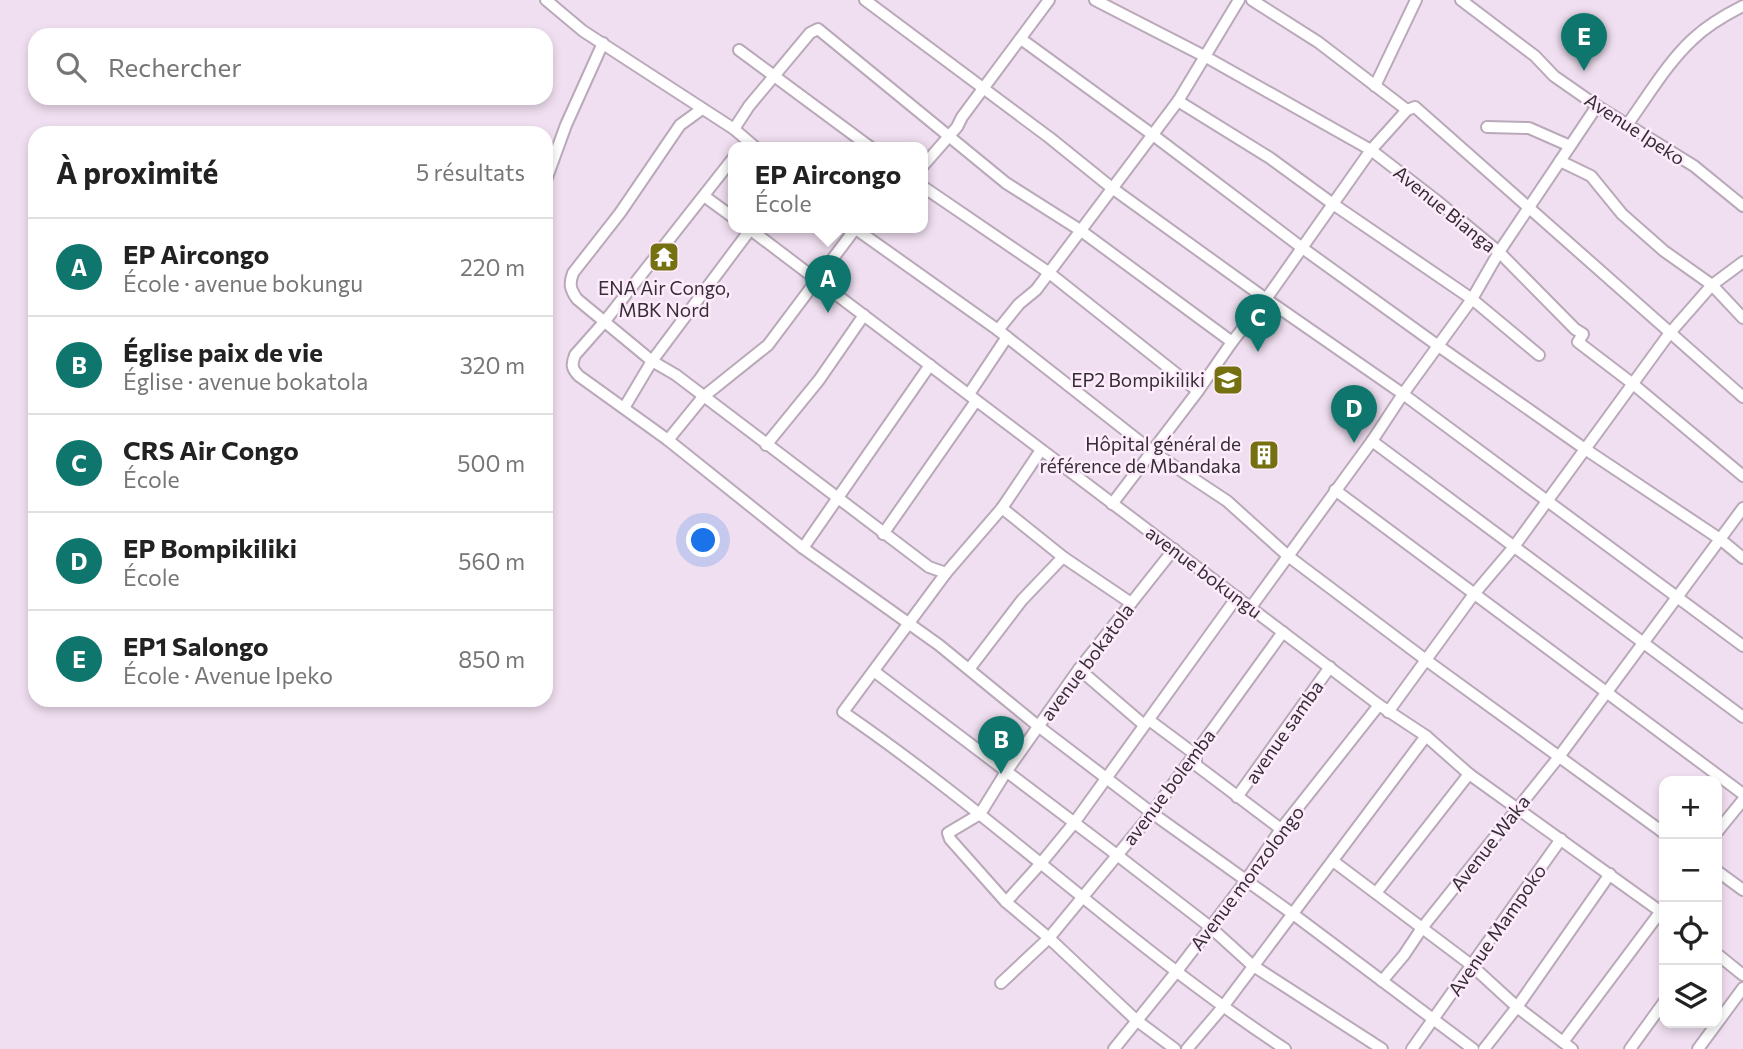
<!DOCTYPE html>
<html lang="fr">
<head>
<meta charset="utf-8">
<style>
	body { margin:0; font-family:Commissioner,sans-serif; background:#f2f2f2; color:#222 }
	.controls { position:absolute; right:21px; bottom:21px; display:grid; overflow:hidden; border-radius:14px; box-shadow:0 4px 10px #0003 }
	.controls button { width:63px; height:63px; display:grid; place-items:center; padding:0; border:0; border-bottom:2px solid #e0e0e0; background:#fff; color:#222; font:35px sans-serif }
	.you { position:absolute; left:704px; top:541px; width:24px; height:24px; margin:-18px; border:5px solid #fff; border-radius:50%; background:#1a73e8; box-shadow:0 0 0 10px #1a73e833 }
	.badge { display:grid; place-items:center; width:46px; height:46px; border-radius:50%; background:#0f766e; color:#fff; font-size:23px; font-weight:700 }
	.pin { position:absolute; translate:-50% -58px; filter:drop-shadow(0 2px 4px #0008) }
	.pin::after { content:''; position:absolute; top:37px; width:24px; height:21px; background:inherit; clip-path:polygon(0 0,100% 0,50% 100%) }
	.popup { position:absolute; left:728px; top:142px; width:200px; height:91px; box-sizing:border-box; display:grid; place-content:center; border-radius:14px; background:#fff; filter:drop-shadow(0 2px 5px #0005); font-size:23px; white-space:nowrap; color:#767676 }
	.popup b { font-size:26px; color:#222 }
	.popup::after { content:''; position:absolute; left:50%; top:100%; margin-left:-14px; border:14px solid transparent; border-top-color:#fff }
	.list { margin:0; padding:0; list-style:none }
	h2 { display:flex; justify-content:space-between; align-items:center; height:91px; margin:0; padding:0 28px; font-size:30px }
	h2 small { font-size:23px; font-weight:400; color:#767676 }
	.list li { display:grid; grid-template-columns:46px 1fr auto; gap:21px; align-items:center; box-sizing:border-box; height:98px; padding:0 28px; border-top:2px solid #e0e0e0 }
	.list b { display:block; font-size:26px; white-space:nowrap }
	.list p { margin:0; font-size:23px; white-space:nowrap; color:#767676 }
	.list em { font-size:23px; font-style:normal; color:#767676 }
	.icon { flex:none; width:38px; height:38px; fill:none; stroke:currentColor; stroke-width:2; stroke-linecap:round; stroke-linejoin:round }
	.map { position:relative; flex:none; width:1743px; height:1049px; overflow:hidden }
	.search { position:absolute; background:#fff; box-shadow:0 4px 10px #0003; left:28px; top:28px; width:525px; height:77px; display:flex; align-items:center; gap:18px; box-sizing:border-box; padding:0 24px; border-radius:21px; color:#767676; font-size:26px }
	.panel { position:absolute; background:#fff; box-shadow:0 4px 10px #0003; left:28px; top:126px; width:525px; height:581px; border-radius:21px }
	.map>svg:first-child { display:block }
	.lines { fill:none; stroke-linecap:round; stroke-linejoin:round }
	.minor-casing { stroke:#b9a9b9; stroke-width:14 }
	.minor { stroke:#fff; stroke-width:10 }
	.labels { text-anchor:middle; stroke-width:5; stroke-linejoin:round; paint-order:stroke }
	.street-label { font-size:19px; fill:#352e35; stroke:#feecfd }
	.poi-label { font-size:19px; fill:#352e35; stroke:#feecfd; text-anchor:end }
</style>
</head>
<body>
<div class="map">
<svg width="1743" height="1049" viewBox="0 0 1743 1049">
	<rect width="100%" height="100%" fill="#f0dff0"/>
	<g class="lines">
		<!-- minor casing -->
		<g class="minor-casing">
			<g id="minor">
				<polyline points="546,0 583,31 734,129 755,147"/>
				<polyline points="865,0 1050,138 1112,188 1266,299 1403,394 1743,646"/>
				<polyline points="1095,0 1206,57 1371,150 1437,201 1499,252 1575,329 1583,334 1578,342 1633,384 1743,476"/>
				<polyline points="1252,0 1318,42 1407,110"/>
				<polyline points="1461,0 1535,56 1554,76 1597,106 1694,166 1743,206"/>
				<polyline points="1021,39 1153,135 1301,247 1437,345 1585,449 1720,539 1743,558"/>
				<polyline points="739,50 870,147"/>
				<polyline points="1375,86 1416,0"/>
				<polyline points="1178,101 1270,158 1333,204 1472,299 1539,355"/>
				<path d="M702,109l-22,16 -60,88 -47,60c-4,11 -3,16 4,26l75,62 24,14 253,192 17,6"/>
				<path d="M1627,125c21,-29 40,-62 66,-86 15,-14 32,-24 50,-33"/>
				<polyline points="1487,127 1529,128 1570,146"/>
				<polyline points="734,129 749,106 810,33 818,29 1006,183 1080,230 1232,342"/>
				<path d="M734,157l-129,164 -30,34c-4,10 -3,14 4,21l89,64 135,108 136,97 99,81 114,87 141,101 180,135"/>
				<polyline points="1560,161 1591,176 1622,214 1664,251 1712,285 1743,318"/>
				<polyline points="922,167 957,127 962,117 1049,0"/>
				<polyline points="546,180 566,125 603,43"/>
				<polyline points="922,186 1048,272 1198,391"/>
				<polyline points="704,196 734,218"/>
				<polyline points="747,227 1379,705 1426,736 1469,774 1664,914"/>
				<polyline points="853,227 998,330 1153,452 1227,501 1288,556 1426,660 1664,833"/>
				<polyline points="998,330 1019,304 1036,290 1178,101 1239,0"/>
				<polyline points="969,394 1007,337"/>
				<polyline points="624,408 652,361 750,230"/>
				<polyline points="668,440 703,397 768,345 855,229"/>
				<polyline points="1372,441 1743,717"/>
				<polyline points="766,445 819,380 864,315"/>
				<path d="M1041,450l-39,58 -56,65 -103,139c153,105 287,235 442,337"/>
				<polyline points="1335,490 1743,794"/>
				<polyline points="1112,504 1198,391 1232,342 1266,299 1371,150 1407,110 1415,107 1743,397"/>
				<polyline points="1002,508 1063,557 1131,603"/>
				<polyline points="883,534 976,401"/>
				<polyline points="803,548 930,365"/>
				<polyline points="1251,607 1372,441 1403,394 1472,299 1499,252 1597,106"/>
				<polyline points="970,668 1022,600 1063,557"/>
				<polyline points="1079,669 1144,725"/>
				<polyline points="875,672 1117,855 1209,926 1252,965 1382,1049"/>
				<polyline points="1388,712 1474,594 1513,548 1669,334 1712,285 1743,262"/>
				<polyline points="1149,720 1196,755 1196,765 1281,829"/>
				<polyline points="1237,797 1330,667"/>
				<polyline points="1717,832 1743,800"/>
				<polyline points="1333,861 1470,964 1517,1007 1572,1049"/>
				<polyline points="1717,871 1743,890"/>
				<polyline points="1376,893 1469,774"/>
				<polyline points="1006,902 1042,862 1074,823 1237,597"/>
				<polyline points="1717,954 1743,975"/>
				<polyline points="1382,981 1404,955 1422,928 1558,758 1743,508"/>
				<polyline points="1001,983 1049,938 1006,902 950,839 948,833 980,814 1006,772 1079,669 1174,549"/>
				<polyline points="1563,1042 1664,907"/>
				<polyline points="1114,1049 1177,971 1245,882 1281,829 1379,705"/>
				<polyline points="1175,1049 1136,1020 1049,938 1152,813 1283,632"/>
				<polyline points="1187,1049 1222,1008 1426,736"/>
				<polyline points="1412,1049 1561,839"/>
				<polyline points="1484,1049 1517,1007 1610,874"/>
				<polyline points="1630,1049 1664,1002"/>
				<polyline points="1698,1049 1743,988"/>
			</g>
		</g>
		<!-- minor -->
		<use href="#minor" class="minor"/>
	</g>
	<!-- icons -->
	<defs>
		<g id="temple-square" transform="scale(1.575)"><rect x="-9" y="-9" width="18" height="18" rx="4" fill="#757010" stroke="#feecfd"/><path d="M0-6L5-2H3V0L6.5 2.5H4V6H1.5V3h-3V6H-4V2.5H-6.5L-3 0V-2H-5Z" fill="#fff"/></g>
		<g id="school-square" transform="scale(1.575)"><rect x="-9" y="-9" width="18" height="18" rx="4" fill="#757010" stroke="#feecfd"/><path d="M0-5L7-2L0 1L-7-2ZM-4 1L0 2.5L4 1V4Q0 6-4 4Z" fill="#fff"/></g>
		<g id="building-square" transform="scale(1.575)"><rect x="-9" y="-9" width="18" height="18" rx="4" fill="#757010" stroke="#feecfd"/><path d="M-4-6H4V6H1V3H-1V6H-4ZM-2.5-4.3h1.7v1.8h-1.7ZM.8-4.3h1.7v1.8H.8ZM-2.5-1h1.7V.8h-1.7ZM.8-1h1.7V.8H.8Z" fill="#fff"/></g>
	</defs>
	<g fill-rule="evenodd">
		<use href="#temple-square" x="664" y="257"/>
		<use href="#school-square" x="1228" y="380"/>
		<use href="#building-square" x="1264" y="455"/>
	</g>
	<g class="labels">
		<!-- street labels -->
		<g class="street-label">
			<text transform="translate(1635 129) rotate(33)" y="7">Avenue Ipeko</text>
			<text transform="translate(1445 209) rotate(39)" y="7">Avenue Bianga</text>
			<text transform="translate(1204 572) rotate(37)" y="7">avenue bokungu</text>
			<text transform="translate(1087 662) rotate(-53)" y="7">avenue bokatola</text>
			<text transform="translate(1284 732) rotate(-55)" y="7">avenue samba</text>
			<text transform="translate(1169 787) rotate(-53)" y="7">avenue bolemba</text>
			<text transform="translate(1490 843) rotate(-52)" y="7">Avenue Waka</text>
			<text transform="translate(1247 878) rotate(-53)" y="7">Avenue monzolongo</text>
			<text transform="translate(1497 930) rotate(-55)" y="7">Avenue Mampoko</text>
		</g>
		<!-- poi labels -->
		<g class="poi-label">
			<text x="664" y="295" text-anchor="middle">ENA Air Congo,<tspan x="664" dy="22">MBK Nord</tspan></text>
			<text x="1205" y="387">EP2 Bompikiliki</text>
			<text x="1241" y="451">Hôpital général de<tspan x="1241" dy="22">référence de Mbandaka</tspan></text>
		</g>
	</g>
</svg>
<div class="controls">
<button>+</button>
<button>−</button>
<button><svg class="icon" aria-label="locate" viewBox="0 0 24 24"><circle cx="12" cy="12" r="6"/><path d="M12 2v4M12 18v4M2 12h4M18 12h4"/></svg></button>
<button><svg class="icon" aria-label="layers" viewBox="0 0 24 24"><path d="M12 4l9 5-9 5-9-5zM3 14l9 5 9-5"/></svg></button>
</div>
<div class="you"></div>
<div class="pin badge" style="left:828px;top:313px">A</div>
<div class="popup"><b>EP Aircongo</b>École</div>
<div class="pin badge" style="left:1001px;top:774px">B</div>
<div class="pin badge" style="left:1258px;top:352px">C</div>
<div class="pin badge" style="left:1354px;top:443px">D</div>
<div class="pin badge" style="left:1584px;top:71px">E</div>
<div class="search"><svg class="icon" aria-label="search" viewBox="0 0 24 24"><circle cx="10" cy="10" r="6"/><path d="M15 15l6 6"/></svg>Rechercher</div>
<section class="panel">
<h2>À proximité<small>5 résultats</small></h2>
<ul class="list">
<li><span class="badge">A</span><div><b>EP Aircongo</b><p>École · avenue bokungu</p></div><em>220 m</em></li>
<li><span class="badge">B</span><div><b>Église paix de vie</b><p>Église · avenue bokatola</p></div><em>320 m</em></li>
<li><span class="badge">C</span><div><b>CRS Air Congo</b><p>École</p></div><em>500 m</em></li>
<li><span class="badge">D</span><div><b>EP Bompikiliki</b><p>École</p></div><em>560 m</em></li>
<li><span class="badge">E</span><div><b>EP1 Salongo</b><p>École · Avenue Ipeko</p></div><em>850 m</em></li>
</ul>
</section>
</div>
</body>
</html>
